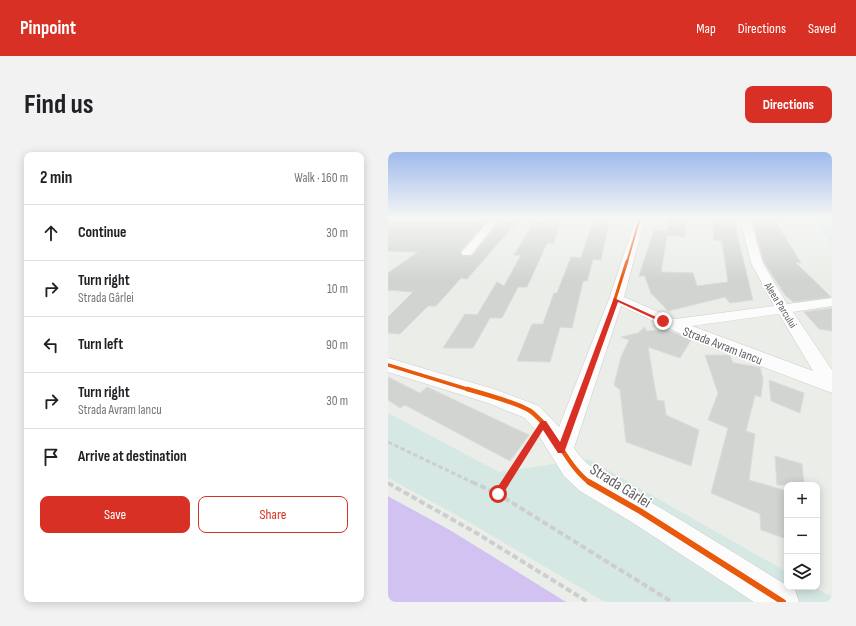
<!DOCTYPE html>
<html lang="en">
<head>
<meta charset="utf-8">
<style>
	body { margin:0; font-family:"Sofia Sans Condensed",sans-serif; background:#f2f2f2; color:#202124 }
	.controls { position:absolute; right:12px; bottom:12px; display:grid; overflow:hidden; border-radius:8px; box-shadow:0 2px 10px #0003 }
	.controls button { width:36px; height:36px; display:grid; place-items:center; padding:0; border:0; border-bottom:1px solid #e0e0e0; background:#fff; color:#202124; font:20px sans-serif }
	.stop { position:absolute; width:12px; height:12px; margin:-9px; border:3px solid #d93025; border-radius:50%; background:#fff }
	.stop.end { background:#d93025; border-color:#fff; box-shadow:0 1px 4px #0008 }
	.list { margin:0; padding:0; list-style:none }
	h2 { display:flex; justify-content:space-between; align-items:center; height:52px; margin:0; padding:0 16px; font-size:17px }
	h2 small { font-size:13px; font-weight:400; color:#757577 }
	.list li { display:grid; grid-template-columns:26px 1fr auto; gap:12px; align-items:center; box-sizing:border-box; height:56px; padding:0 16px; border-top:1px solid #e0e0e0 }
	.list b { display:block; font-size:15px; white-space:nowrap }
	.list p { margin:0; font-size:13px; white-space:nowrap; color:#757577 }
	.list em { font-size:13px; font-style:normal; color:#757577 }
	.actions { display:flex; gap:8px; padding:12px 16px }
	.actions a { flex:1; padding:9px 0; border:1px solid #d93025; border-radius:8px; text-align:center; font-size:14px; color:#d93025 }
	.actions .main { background:#d93025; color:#fff }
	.icon { flex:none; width:22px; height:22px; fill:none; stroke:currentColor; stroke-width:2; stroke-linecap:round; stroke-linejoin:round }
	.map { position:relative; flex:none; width:444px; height:450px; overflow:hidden; border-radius:8px }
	header { display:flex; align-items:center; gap:24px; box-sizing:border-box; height:56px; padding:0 20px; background:#d93025; color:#fff }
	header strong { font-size:19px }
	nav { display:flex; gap:22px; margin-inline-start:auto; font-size:14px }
	.intro { display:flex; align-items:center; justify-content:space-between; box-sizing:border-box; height:96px; padding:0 24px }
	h1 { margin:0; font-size:28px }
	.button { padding:10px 18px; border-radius:8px; background:#d93025; color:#fff; font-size:14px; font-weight:700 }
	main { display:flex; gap:24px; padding:0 24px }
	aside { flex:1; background:#fff; border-radius:8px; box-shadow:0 2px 10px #0003 }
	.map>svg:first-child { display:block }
	.green { fill:#d6e8e4 }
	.water { fill:#d2c2f1 }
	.pier { fill:#eaede8 }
	.building { fill:#d1d4d1; stroke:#dadcd8 }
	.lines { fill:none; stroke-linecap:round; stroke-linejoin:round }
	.street-casing { stroke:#cbcbcb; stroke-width:1 }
	.path-far1 { stroke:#cccecf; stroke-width:3; stroke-dasharray:4.5 2.5; stroke-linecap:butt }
	.path { stroke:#cccecf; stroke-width:4; stroke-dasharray:6 3; stroke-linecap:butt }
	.street { fill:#fcfcfc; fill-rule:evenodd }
	.cycleway-far4-casing { stroke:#fff; stroke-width:3.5 }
	.cycleway-far3-casing { stroke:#fff; stroke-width:5 }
	.cycleway-far2-casing { stroke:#fff; stroke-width:6 }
	.cycleway-far1-casing { stroke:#fff; stroke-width:7 }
	.cycleway-casing { stroke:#fff; stroke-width:8 }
	.cycleway-far4 { stroke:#e8590c; stroke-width:2 }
	.cycleway-far3 { stroke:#e8590c; stroke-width:3 }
	.cycleway-far2 { stroke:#e8590c; stroke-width:3.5 }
	.cycleway-far1 { stroke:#e8590c; stroke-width:4.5 }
	.cycleway { stroke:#e8590c; stroke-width:6 }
	.route { fill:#d93025 }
	.labels { text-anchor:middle; stroke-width:3.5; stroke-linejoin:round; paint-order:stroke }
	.far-street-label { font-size:11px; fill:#615e65; stroke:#fff }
	.street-label { font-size:13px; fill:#615e65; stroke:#fff }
	.near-street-label { font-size:16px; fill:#615e65; stroke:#fff }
</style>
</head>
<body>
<header>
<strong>Pinpoint</strong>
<nav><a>Map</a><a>Directions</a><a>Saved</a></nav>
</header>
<div class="intro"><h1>Find us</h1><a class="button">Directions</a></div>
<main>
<aside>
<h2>2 min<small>Walk · 160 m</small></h2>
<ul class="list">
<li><svg class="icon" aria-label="ahead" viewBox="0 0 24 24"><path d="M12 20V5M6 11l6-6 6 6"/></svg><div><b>Continue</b></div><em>30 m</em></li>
<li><svg class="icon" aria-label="right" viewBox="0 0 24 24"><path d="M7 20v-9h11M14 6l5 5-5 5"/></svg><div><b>Turn right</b><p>Strada Gârlei</p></div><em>10 m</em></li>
<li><svg class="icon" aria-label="left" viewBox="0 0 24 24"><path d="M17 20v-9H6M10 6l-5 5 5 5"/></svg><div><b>Turn left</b></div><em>90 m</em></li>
<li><svg class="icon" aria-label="right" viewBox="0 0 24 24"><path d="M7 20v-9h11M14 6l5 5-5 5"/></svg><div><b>Turn right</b><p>Strada Avram Iancu</p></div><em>30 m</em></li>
<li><svg class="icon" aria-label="arrive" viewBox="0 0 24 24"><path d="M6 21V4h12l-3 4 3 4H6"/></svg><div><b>Arrive at destination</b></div></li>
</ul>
<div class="actions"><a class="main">Save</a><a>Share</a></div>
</aside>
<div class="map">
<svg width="444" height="450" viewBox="0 0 444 450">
	<rect width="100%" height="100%" fill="#eaede8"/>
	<!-- green -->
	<g class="green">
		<polygon points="426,66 444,66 444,92 430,75"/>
		<polygon points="0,261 111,320 200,307 399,420 399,435 426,435 444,445 444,450 217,450 74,366 0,326"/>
	</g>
	<!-- water -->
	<polygon class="water" points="0,344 62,378 178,450 0,450"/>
	<!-- pier -->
	<polygon class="pier" points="0,342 63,377 180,450 62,378 0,344"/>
	<!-- building -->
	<g class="building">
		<polygon points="281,66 298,66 297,85 279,83 273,120 305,121 309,134 340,130 334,89 326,88 325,72 332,71 332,66 345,66 365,148 342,151 337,145 280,159 263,141 257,124 251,124 266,78 279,79"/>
		<polygon points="364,66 386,67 413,111 407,110 443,145 405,150 397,143 376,110"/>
		<polygon points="0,70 97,71 72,100 75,104 84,104 110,71 128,71 79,127 73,126 48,154 40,154 12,182 0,181 0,165 25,140 0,138 0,121 30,100 0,99"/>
		<polygon points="145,71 172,72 166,91 159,91 139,135 130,135 114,166 102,166 85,196 55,196 77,162 89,163 109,130 116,134 133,103 126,103"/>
		<polygon points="204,72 221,72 213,108 205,107 199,129 195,129 184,176 172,175 162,210 129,209 144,172 155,172 166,141 169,141 183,105 193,106"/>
		<polygon points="444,156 444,179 431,177 416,160"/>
		<polygon points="257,175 258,179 280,178 303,188 292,206 260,195 269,248 276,249 278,263 311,278 303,314 238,290 232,238 226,233 233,205 241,188 233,185 250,181"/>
		<polygon points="317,203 339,203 342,204 345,211 372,215 375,227 373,245 367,243 358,279 367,282 361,328 399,339 399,387 373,378 372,362 323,341 340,276 320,268 330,241"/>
		<polygon points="0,225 32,241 39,235 141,283 122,309 17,253 12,256 0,248"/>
		<polygon points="381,228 416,241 412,261 383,249"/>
		<polygon points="387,304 414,312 416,333 389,333"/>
	</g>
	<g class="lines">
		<!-- street casing -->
		<g class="street-casing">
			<g id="street">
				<polygon points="103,66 112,66 83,103 75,103 73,101 75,99"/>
				<path d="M125,66h132l-21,79 51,22 99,-13 -23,-43 -11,-45h10l13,45 24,41 45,-6v8l-39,6 39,58v23l-129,-49 -82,-38 -47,142c18,27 49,38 76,54 49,28 98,60 145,88l4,12h-45l-124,-81 -50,-30 -16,-15 -28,-45 -11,-13 -37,-15 -100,-31v-14l106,31 45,17 20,21 50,-128 26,-78h-118zM391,162l34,57 -121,-45z"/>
			</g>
		</g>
		<!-- path-far1 -->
		<g class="path-far1">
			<polyline points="0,290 86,331"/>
			<polyline points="117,331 144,289"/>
		</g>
		<!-- path -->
		<g class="path">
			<polyline points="84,330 110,342 284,450"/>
			<polyline points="0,331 90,382 200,450"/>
			<polyline points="110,342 118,330"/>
		</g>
		<!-- street -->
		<use href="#street" class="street"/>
		<!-- cycleway-far4 casing -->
		<g class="cycleway-far4-casing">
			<polyline id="cycleway-far4" points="239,110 252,66"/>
		</g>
		<!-- cycleway-far3 casing -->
		<g class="cycleway-far3-casing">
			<polyline id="cycleway-far3" points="221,166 239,109"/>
		</g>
		<!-- cycleway-far2 casing -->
		<g class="cycleway-far2-casing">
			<g id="cycleway-far2">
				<polyline points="0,213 82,238"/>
				<polyline points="195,238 222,165"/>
			</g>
		</g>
		<!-- cycleway-far1 casing -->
		<g class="cycleway-far1-casing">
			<g id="cycleway-far1">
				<path d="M79,237c14,4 56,15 66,24 24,20 32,51 57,70"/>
				<polyline points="173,299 196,237"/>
			</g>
		</g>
		<!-- cycleway casing -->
		<g class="cycleway-casing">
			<polyline id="cycleway" points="201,330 252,359 395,450"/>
		</g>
		<!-- cycleway-far4 -->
		<use href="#cycleway-far4" class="cycleway-far4"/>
		<!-- cycleway-far3 -->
		<use href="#cycleway-far3" class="cycleway-far3"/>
		<!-- cycleway-far2 -->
		<use href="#cycleway-far2" class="cycleway-far2"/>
		<!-- cycleway-far1 -->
		<use href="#cycleway-far1" class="cycleway-far1"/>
		<!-- cycleway -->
		<use href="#cycleway" class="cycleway"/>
	</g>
	<!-- sky -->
	<linearGradient id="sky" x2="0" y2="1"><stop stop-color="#9fbaec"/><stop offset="0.51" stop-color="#f6f7f5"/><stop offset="1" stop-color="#f6f7f5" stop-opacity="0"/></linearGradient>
	<rect width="444" height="129" fill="url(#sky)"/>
	<!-- route -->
	<polygon class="route" points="226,146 277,169 273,170 230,150 176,301 170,301 155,278 113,345 107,345 107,339 153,269 158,269 172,290"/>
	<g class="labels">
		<!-- far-street labels -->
		<g class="far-street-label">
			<text transform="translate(393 153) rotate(58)" y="4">Aleea Parcului</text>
		</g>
		<!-- street labels -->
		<g class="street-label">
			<text transform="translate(335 193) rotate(21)" y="5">Strada Avram Iancu</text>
		</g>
		<!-- near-street labels -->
		<g class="near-street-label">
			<text transform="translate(233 333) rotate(32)" y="6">Strada Gârlei</text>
		</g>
	</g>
</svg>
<div class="controls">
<button>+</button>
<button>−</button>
<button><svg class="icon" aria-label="layers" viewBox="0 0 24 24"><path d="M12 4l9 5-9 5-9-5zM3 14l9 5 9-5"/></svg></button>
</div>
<div class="stop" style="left:110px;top:342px"></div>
<div class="stop end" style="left:275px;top:169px"></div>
</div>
</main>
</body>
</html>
